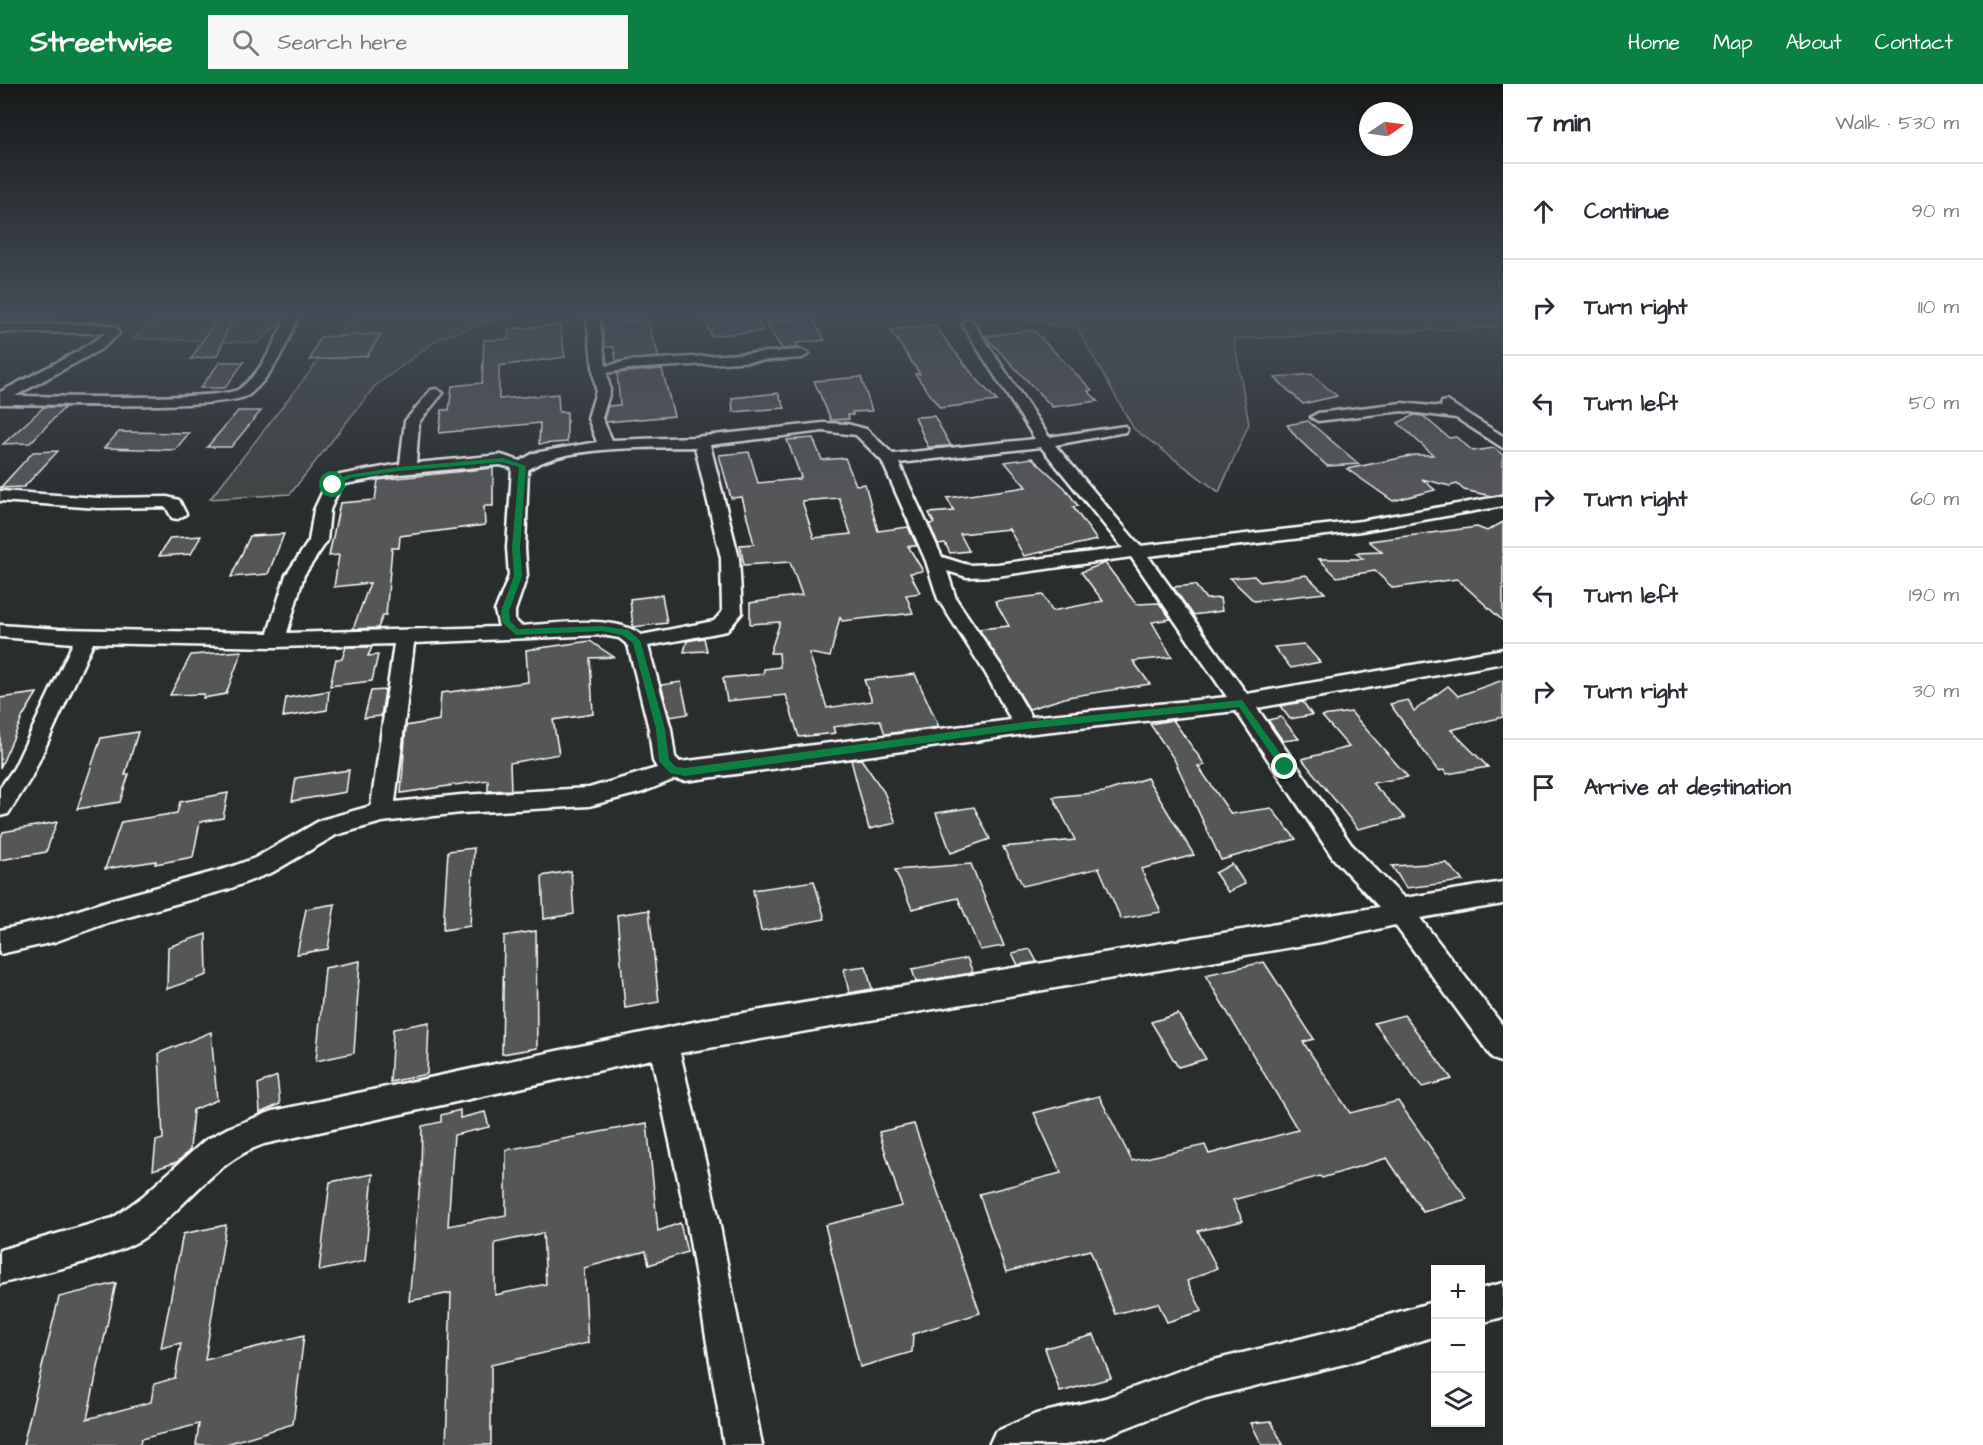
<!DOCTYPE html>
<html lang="en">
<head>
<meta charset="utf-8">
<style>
	body { margin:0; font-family:"Architects Daughter",sans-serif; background:#f7f7f7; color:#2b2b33 }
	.controls { position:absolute; right:18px; bottom:18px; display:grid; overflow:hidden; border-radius:0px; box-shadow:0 2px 4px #0004 }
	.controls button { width:54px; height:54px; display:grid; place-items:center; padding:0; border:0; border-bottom:2px solid #e1e1e2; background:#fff; color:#2b2b33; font:30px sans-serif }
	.compass { position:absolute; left:1359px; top:18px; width:54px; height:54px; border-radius:50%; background:#fff; box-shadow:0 2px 4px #0004; rotate:77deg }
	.stop { position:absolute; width:18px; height:18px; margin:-14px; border:4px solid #0b8043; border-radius:50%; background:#fff }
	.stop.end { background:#0b8043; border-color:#fff; box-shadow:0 2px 6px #0008 }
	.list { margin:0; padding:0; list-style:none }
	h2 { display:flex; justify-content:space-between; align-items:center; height:78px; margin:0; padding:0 24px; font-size:26px }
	h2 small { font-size:20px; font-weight:400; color:#7c7c81 }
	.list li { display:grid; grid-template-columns:39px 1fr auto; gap:18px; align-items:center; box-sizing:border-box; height:96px; padding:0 24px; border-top:2px solid #e1e1e2 }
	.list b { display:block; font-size:22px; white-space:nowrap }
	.list em { font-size:20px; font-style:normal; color:#7c7c81 }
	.icon { flex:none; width:33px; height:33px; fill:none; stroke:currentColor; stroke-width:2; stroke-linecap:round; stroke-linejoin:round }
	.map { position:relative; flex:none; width:1503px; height:1361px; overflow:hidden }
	header { display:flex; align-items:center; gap:36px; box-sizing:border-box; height:84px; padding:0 30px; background:#0b8043; color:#fff }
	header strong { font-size:28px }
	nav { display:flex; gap:33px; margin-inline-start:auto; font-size:21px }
	.search { width:420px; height:54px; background:#f7f7f7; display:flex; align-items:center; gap:15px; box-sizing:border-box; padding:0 21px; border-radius:0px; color:#7c7c81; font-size:22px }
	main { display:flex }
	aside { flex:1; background:#fff }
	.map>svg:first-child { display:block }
	.green { fill:#414445; stroke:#a0a2a2; stroke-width:1.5 }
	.building { fill:#555758; stroke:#fff; stroke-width:1.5; fill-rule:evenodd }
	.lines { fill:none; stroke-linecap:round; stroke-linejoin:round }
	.street-casing { stroke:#fff; stroke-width:5 }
	.street { fill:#2a2d2e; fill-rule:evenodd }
	.route { fill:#0b8043 }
</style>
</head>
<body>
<header>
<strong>Streetwise</strong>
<div class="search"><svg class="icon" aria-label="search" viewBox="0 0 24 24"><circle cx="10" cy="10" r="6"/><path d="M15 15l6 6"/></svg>Search here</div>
<nav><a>Home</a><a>Map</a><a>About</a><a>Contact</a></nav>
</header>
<main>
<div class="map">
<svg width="1503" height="1361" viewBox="0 0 1503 1361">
	<rect width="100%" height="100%" fill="#2a2d2e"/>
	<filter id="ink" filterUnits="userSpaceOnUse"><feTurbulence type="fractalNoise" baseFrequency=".0167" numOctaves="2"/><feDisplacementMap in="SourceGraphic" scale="12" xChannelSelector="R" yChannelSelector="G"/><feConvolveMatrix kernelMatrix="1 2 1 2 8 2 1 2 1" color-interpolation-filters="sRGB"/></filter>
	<g filter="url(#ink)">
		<!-- green -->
		<g class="green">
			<polygon points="169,229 290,229 258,259 133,254"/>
			<polygon points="369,229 515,229 440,254 375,302 290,410 210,415 344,244"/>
			<polygon points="978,229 1503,229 1503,243 1234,255 1249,340 1219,408 1134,345 1077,244"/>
		</g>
		<!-- building -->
		<g class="building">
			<polygon points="220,229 234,229 217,272 191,275"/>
			<polygon points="600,229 622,229 621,238 647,236 659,273 616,277 614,263 605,263"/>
			<polygon points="756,230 763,247 711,252 704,232"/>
			<polygon points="812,234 825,256 796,259 799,263 782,265 765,238"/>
			<polygon points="560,241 565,273 499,282 499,315 558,310 559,328 567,328 567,358 539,360 540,339 439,349 442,326 449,326 452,302 482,299 484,256 509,255 508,245"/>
			<polygon points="934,241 974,292 997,317 940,324 915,290 920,290 890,246"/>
			<polygon points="1033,246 1092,306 1088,307 1098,317 1052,323 985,252"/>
			<polygon points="381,250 367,272 310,276 320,253"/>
			<polygon points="220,278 244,278 225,304 200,304"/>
			<polygon points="662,285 674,332 606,338 604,334 608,322 620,321 617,289"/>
			<polygon points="1311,290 1337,312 1303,320 1275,294"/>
			<polygon points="861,293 872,327 852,328 853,331 848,331 849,335 831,336 814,297"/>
			<polygon points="778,309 785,324 733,328 732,314"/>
			<polygon points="44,323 65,323 30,359 3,360"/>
			<polygon points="238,327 261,327 231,363 207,363"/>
			<polygon points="1414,331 1423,332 1449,354 1456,353 1473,367 1494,364 1503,371 1503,410 1491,412 1464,406 1457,400 1450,402 1422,395 1435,406 1393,417 1347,385 1415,371 1433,371 1398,339"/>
			<polygon points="934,332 951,362 928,363 915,333"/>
			<polygon points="1308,337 1359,380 1327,382 1297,354 1287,341"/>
			<polygon points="119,348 189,349 175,366 104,364"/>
			<path d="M813,354l9,22 23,-2 11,27 9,-1 13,47 30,-4 9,19h-9l15,25 -13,2 10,20 -14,2 7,18 -71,8 -2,-4 -10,40 -21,-4 18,55 45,-7 -8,-21 51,-6 24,53 -54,7 -5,-14 -47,7 2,6 -36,4 -13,-42 -59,6 -4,-23 40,-4 1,-5 16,-2 -1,-14h-9l10,-31 -30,2v-21l52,-8 -12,-33 -46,3 -4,-20 14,-1 -12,-47 -11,1 -12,-43 30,-3 9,31 41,-4 2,-2 -14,-37zM839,414l12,36 -37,4 -12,-37z"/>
			<polygon points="58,367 24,403 0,404 33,368"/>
			<polygon points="1032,374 1065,404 1078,422 1073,423 1097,456 1024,472 1009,445 960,450 969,467 950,469 945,459 938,460 929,440 934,439 929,429 954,427 947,414 1026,403 1005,378"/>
			<polygon points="493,384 493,422 484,422 485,441 400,452 399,464 392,464 386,531 383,531 378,544 353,545 370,499 334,503 339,471 329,472 340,419 375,416 378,396"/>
			<polygon points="1503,438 1503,537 1457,495 1393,504 1375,487 1337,493 1319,475 1363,475 1356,469 1382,468 1369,457 1477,443 1487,447"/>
			<polygon points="284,450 268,490 231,493 250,452"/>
			<polygon points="201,452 191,470 159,472 170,454"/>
			<polygon points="1105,479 1136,520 1159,519 1171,535 1152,538 1172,573 1133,577 1150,600 1068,613 1029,625 979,545 1009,542 995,517 1043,511 1052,527 1103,517 1081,488"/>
			<polygon points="1306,491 1325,509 1254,517 1230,494 1254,492 1260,498"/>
			<polygon points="1195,501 1206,515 1220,514 1222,527 1193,531 1173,503"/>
			<polygon points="662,511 667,539 633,543 630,515"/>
			<polygon points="704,554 707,567 684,568 687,557"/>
			<polygon points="590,557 614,573 590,574 593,630 553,636 559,670 510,679 511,706 488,707 488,696 401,709 406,642 439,636 441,609 528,598 526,566"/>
			<polygon points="1304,560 1320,578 1291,584 1274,563"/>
			<polygon points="346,563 372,563 368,572 378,571 372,597 330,602 336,575 342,575"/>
			<polygon points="242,567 226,610 203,614 204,610 170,611 191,571"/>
			<polygon points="1503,596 1503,633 1451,646 1488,683 1447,690 1444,686 1438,687 1390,620 1408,616 1414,627 1448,602 1458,612"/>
			<polygon points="681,598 688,630 670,633 661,601"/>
			<polygon points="385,606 381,632 364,634 371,607"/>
			<polygon points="329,607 327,626 283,633 286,614"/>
			<polygon points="37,609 23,632 0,684 0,614"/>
			<polygon points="1303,618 1312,631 1290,635 1280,622"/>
			<polygon points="1351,628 1408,693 1372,699 1405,734 1358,745 1302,675 1349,663 1322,632"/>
			<polygon points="1281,633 1299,655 1283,657 1268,636"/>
			<polygon points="1173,636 1205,681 1198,682 1231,730 1271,724 1296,755 1221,776 1174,675 1150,640"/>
			<polygon points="138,648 125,691 129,690 120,718 77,725 101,654"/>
			<polygon points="861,675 884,708 896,739 869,745 851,676"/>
			<polygon points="349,686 346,708 292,717 296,694"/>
			<polygon points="1147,694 1194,771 1141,785 1161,828 1121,835 1099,784 1023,802 1003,763 1075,756 1053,713 1104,708"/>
			<polygon points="228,709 223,734 200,738 193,773 155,780 156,777 105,785 121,738 177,729 180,718"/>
			<polygon points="974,723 990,755 951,769 936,729"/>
			<polygon points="57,738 46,768 0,776 0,756 3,748"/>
			<polygon points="474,764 470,842 443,846 448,767"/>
			<polygon points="1447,779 1463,797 1406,804 1392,782"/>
			<polygon points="971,780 1004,862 980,866 958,814 912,825 895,786"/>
			<polygon points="1232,780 1245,800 1228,808 1215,789"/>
			<polygon points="571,787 574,830 544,835 542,792"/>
			<polygon points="814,797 825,835 761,847 753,806"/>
			<polygon points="335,820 328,865 297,870 306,825"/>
			<polygon points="649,826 659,918 625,924 617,831"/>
			<polygon points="536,847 537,964 502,970 504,852"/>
			<polygon points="206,850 207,891 167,905 168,863"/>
			<polygon points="1030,865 1037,878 1018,881 1012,869"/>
			<polygon points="967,874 973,889 916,898 912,885"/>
			<polygon points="360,877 354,969 316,977 325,884"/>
			<polygon points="1264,878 1314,955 1303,958 1350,1029 1398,1017 1467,1115 1423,1128 1387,1074 1322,1094 1320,1092 1233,1116 1243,1137 1198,1147 1217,1184 1187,1197 1202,1227 1167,1238 1158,1219 1115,1230 1090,1166 1006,1188 979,1110 1061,1089 1034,1029 1099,1012 1132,1077 1205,1061 1209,1070 1298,1046 1205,891"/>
			<polygon points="866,882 872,905 849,909 844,885"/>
			<polygon points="1178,930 1206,975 1178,983 1151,938"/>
			<polygon points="1404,931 1452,995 1422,1003 1374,939"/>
			<polygon points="429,938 427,990 390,998 393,945"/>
			<polygon points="211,948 217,1016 193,1026 190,1066 177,1078 153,1086 156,1057 163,1055 159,969"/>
			<polygon points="277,992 280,1020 260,1029 258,1000"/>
			<path d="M460,1026v8l25,-6 4,15 -35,8 -6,91 58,-11v-65l141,-27 11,108 22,-8 7,29 -38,13 -3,-14 -62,17 4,75 -97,22v80h-45l5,-152 -42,8 12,-129 1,-46 19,-4v-7zM543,1149l3,51 -51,11v-52z"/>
			<polygon points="914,1040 980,1229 913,1250 912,1268 860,1283 825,1141 902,1122 879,1048"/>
			<polygon points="373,1090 365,1177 319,1187 330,1098"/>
			<polygon points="226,1141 205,1276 304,1251 293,1340 223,1361 196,1361 199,1340 141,1355 140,1361 23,1361 59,1213 116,1199 87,1335 151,1318 154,1300 175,1294 181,1259 161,1264 183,1150"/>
			<polygon points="1094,1251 1111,1294 1060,1308 1045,1264"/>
			<polygon points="1271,1337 1283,1361 1262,1361 1251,1339"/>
		</g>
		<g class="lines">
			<!-- street casing -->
			<g class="street-casing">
				<g id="street">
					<path d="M288,229h12c-12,29 -25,60 -50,81 -18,17 -213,10 -250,10v-12l75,-39 31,-20 -106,-1v-8h101l15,3 3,7 -18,15 -86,47c33,0 208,5 224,-7 23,-16 38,-51 49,-76z"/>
					<path d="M586,229h12l8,53 22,-5 174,-11 7,4 -7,4 -174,11 -21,4 3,18 -8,27 10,22 83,-3 128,-14 24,1 19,5 27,25 142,-15 -73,-115 6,-4 4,1 77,116 76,-11 2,3 -2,3 -70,13 85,101 221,-25 142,-25v10l-142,25 -213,25 99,138 256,-45v14l-246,45 94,136 53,54 99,-16v22l-83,14 83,108v37l-10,-4 -98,-134 -74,17 -641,111 37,158 45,234h-38l-39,-234 -33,-152 -388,85c-51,18 -77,63 -119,93 -32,22 -106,36 -145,47v-34l113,-32 30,-22 61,-55 24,-13 45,-17 435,-92 671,-112 -46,-49 -97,-147 -211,23 -340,47 -10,-2 -32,13 -54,14 -128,7 -79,9 -46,13 -63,37 -44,17 -119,33 -56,20 -54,12v-24l54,-12 56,-18 118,-32 27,-10 66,-38 50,-14 23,-162 -119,3 -182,-4 -62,135 -23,36 -8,2v-28l14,-20 59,-125 -73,-6v-12l59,4 209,4 18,-58 23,-34 5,-31 13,-28 13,-7 60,-11 5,-43 26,-31 5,-1 7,4 -24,29 -3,41 85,-8 19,6 14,-8 63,-11 -9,-24 8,-27zM823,347l33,4 26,26 44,100 12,38 48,75 25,46 -331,42 -5,-5 -4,-28 -23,-83 79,-15 15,-18 -3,-55 -29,-113zM695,363l26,111 1,54 -8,9 -73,14c-26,-21 -87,-11 -120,-9l-6,-6v-9l12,-35 -2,-28 3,-78c34,-25 124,-22 167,-23zM1041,363l82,101 -126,16 -29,1 -26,-8 -43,-94zM500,381l12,3 -5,80 2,28 -14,35 4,16 -212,6 17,-58 23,-34 3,-31 10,-23 5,-3 54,-10zM1131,473l96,140 -196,20 -29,-50 -46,-68 -9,-28 20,6 30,-1zM602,551l17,3 9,7 21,84 4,32 4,7 -68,20 -128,7 -66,7 19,-159z"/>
					<polygon points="1447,317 1503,352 1503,364 1456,334 1402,327 1318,337 1311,333 1318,329 1402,319 1441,323 1442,318"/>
					<polygon points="0,407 98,414 167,413 179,416 186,430 178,435 172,434 166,423 98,424 0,417"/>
					<polygon points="1503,1199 1503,1233 1480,1239 1480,1205"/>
					<polygon points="1436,1217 1436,1252 1348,1279 1198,1316 1105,1352 1065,1361 989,1361 995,1348 1036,1330 1105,1314 1198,1280 1348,1243"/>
				</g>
			</g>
			<!-- street -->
			<use href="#street" class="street"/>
		</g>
	</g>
	<!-- sky -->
	<linearGradient id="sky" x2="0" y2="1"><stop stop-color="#171919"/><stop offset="0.55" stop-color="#444c57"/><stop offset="1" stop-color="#444c57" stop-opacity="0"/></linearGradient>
	<rect width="1503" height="419" fill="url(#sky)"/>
	<!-- route -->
	<polygon class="route" points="503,374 526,382 520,464 522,492 509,527 510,537 518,545 602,542 628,546 640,556 665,645 669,676 676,683 685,684 1025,638 1242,616 1290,683 1282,686 1239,623 1025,645 685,692 670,689 659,677 656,645 633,559 622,551 602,547 516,551 502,538 501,527 514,492 512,464 519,383 501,378 399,387 350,394 333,404 329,401 348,391 399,383"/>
</svg>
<div class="controls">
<button>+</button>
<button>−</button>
<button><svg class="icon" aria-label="layers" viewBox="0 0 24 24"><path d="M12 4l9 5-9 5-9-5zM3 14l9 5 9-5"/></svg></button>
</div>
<svg class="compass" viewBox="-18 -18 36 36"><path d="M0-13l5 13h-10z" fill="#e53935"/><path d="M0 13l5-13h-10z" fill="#7c7c81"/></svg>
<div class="stop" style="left:333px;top:401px"></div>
<div class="stop end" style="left:1285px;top:683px"></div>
</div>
<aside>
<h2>7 min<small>Walk · 530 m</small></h2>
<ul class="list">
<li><svg class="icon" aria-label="ahead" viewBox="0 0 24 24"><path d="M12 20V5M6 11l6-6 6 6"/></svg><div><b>Continue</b></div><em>90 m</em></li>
<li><svg class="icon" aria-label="right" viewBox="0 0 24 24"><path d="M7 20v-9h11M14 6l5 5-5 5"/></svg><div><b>Turn right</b></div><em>110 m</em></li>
<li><svg class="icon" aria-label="left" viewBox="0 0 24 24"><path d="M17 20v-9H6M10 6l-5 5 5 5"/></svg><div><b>Turn left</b></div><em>50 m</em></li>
<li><svg class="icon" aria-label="right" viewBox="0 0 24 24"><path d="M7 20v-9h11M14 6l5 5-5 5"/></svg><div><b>Turn right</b></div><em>60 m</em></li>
<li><svg class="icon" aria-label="left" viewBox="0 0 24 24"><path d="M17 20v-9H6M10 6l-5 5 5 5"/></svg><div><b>Turn left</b></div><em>190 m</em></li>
<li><svg class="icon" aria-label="right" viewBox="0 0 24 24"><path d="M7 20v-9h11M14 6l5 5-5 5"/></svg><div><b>Turn right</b></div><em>30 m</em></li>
<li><svg class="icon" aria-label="arrive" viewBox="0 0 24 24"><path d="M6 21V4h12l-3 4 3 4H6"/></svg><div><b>Arrive at destination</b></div></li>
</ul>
</aside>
</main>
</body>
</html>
